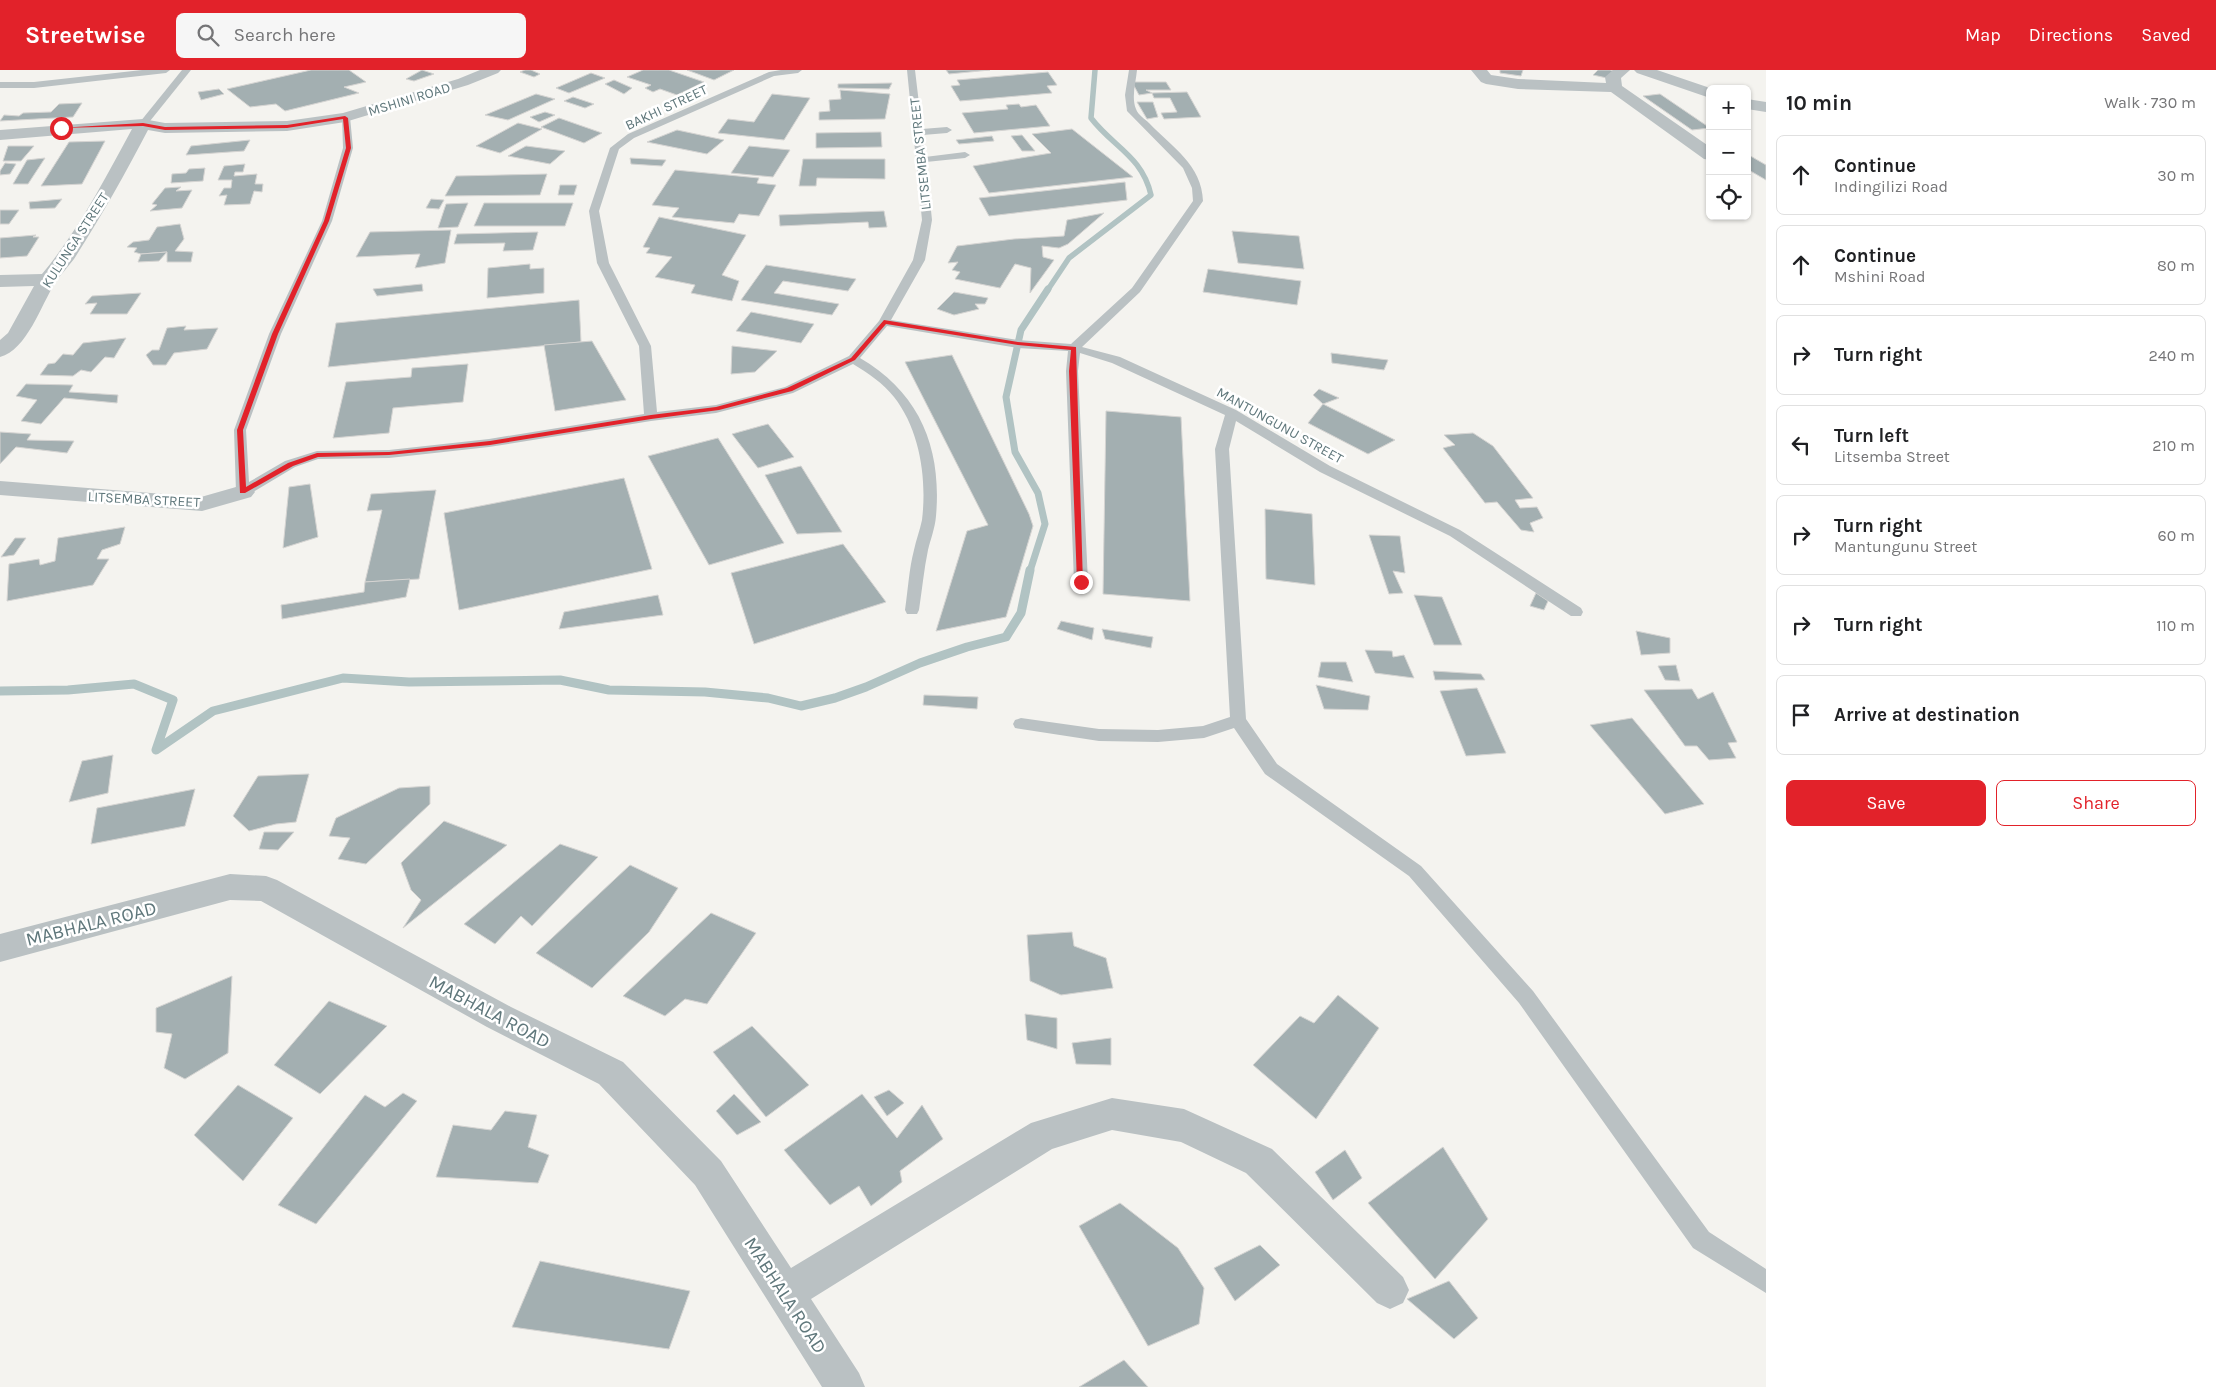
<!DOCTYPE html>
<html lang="en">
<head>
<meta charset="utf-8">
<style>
	body { margin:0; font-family:Karla,sans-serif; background:#f6f6f6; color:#202124 }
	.controls { position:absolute; right:15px; top:15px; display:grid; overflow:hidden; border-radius:8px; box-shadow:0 1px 4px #0004 }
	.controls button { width:45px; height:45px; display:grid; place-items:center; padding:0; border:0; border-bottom:1px solid #e0e0e0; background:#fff; color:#202124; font:25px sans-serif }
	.stop { position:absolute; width:15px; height:15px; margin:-11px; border:4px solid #e2222a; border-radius:50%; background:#fff }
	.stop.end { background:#e2222a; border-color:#fff; box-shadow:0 1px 5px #0008 }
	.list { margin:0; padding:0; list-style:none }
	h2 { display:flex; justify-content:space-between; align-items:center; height:65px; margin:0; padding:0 20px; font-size:21px }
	h2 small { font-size:16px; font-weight:400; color:#757577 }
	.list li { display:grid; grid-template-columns:32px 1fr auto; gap:15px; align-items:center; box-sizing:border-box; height:80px; margin:0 10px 10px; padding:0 10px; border:1px solid #e0e0e0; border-radius:8px }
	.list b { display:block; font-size:19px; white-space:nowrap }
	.list p { margin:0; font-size:16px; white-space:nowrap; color:#757577 }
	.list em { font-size:16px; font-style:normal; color:#757577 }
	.actions { display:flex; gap:10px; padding:15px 20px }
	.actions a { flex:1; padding:11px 0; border:1px solid #e2222a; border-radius:8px; text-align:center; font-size:18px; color:#e2222a }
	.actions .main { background:#e2222a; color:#fff }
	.icon { flex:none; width:28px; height:28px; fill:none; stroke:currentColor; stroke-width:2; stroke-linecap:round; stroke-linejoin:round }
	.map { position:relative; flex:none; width:1766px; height:1317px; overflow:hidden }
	header { display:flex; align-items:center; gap:30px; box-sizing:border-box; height:70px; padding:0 25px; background:#e2222a; color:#fff }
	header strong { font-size:24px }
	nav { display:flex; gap:28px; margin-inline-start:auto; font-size:18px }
	.search { width:350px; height:45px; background:#f6f6f6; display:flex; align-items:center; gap:12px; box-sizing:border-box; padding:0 18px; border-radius:8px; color:#757577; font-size:19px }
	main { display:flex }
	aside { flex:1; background:#fff }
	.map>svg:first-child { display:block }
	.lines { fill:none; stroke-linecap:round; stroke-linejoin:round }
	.stream-far2 { stroke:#b1c3c3; stroke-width:5.5 }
	.stream-far1 { stroke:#b1c3c3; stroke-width:7 }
	.stream { stroke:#b1c3c3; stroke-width:9 }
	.building { fill:#a3afb1; stroke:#d5d4d2 }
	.service { fill:#bac1c3; fill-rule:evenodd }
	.minor { fill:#bac1c3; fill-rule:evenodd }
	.tertiary { fill:#bac1c3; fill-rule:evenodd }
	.route { fill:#e2222a }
	.labels { text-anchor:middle; stroke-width:5; stroke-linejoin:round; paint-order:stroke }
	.far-street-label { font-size:14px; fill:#5f777b; stroke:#fff }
	.near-street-label { font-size:19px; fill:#5f777b; stroke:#fff }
</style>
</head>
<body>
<header>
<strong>Streetwise</strong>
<div class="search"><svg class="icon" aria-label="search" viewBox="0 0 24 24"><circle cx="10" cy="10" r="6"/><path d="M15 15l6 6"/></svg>Search here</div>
<nav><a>Map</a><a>Directions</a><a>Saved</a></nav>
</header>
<main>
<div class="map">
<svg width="1766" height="1317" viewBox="0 0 1766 1317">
	<rect width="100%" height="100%" fill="#f4f3ef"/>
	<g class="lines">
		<!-- stream-far2 -->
		<path class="stream-far2" d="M1047,221l22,-33 82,-63c-9,-39 -38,-48 -60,-77l4,-48"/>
		<!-- stream-far1 -->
		<polyline class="stream-far1" points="1030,501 1045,454 1038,423 1015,382 1006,327 1021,260 1048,219"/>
		<!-- stream -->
		<polyline class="stream" points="0,621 68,620 134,614 173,630 156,680 213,641 343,608 409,612 560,610 609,620 705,622 768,628 801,636 835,628 866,617 920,593 967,577 1006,567 1021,543 1030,500"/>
	</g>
	<!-- building -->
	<g class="building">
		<polygon points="311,0 349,0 366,12 344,17 359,23 285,41 276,34 250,37 227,19"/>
		<polygon points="422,0 434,4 414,11 406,9"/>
		<polygon points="525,0 531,0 540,4 534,7 520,2"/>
		<polygon points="643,0 669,0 704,12 677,25 660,19 653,22 645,18 651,15 627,7"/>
		<polygon points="687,0 734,0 714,10"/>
		<polygon points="946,0 990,0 949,4"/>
		<polygon points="1500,0 1523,0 1521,6 1500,3"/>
		<polygon points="1598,0 1610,0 1614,1 1607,8 1593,5"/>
		<polygon points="1048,2 1057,15 1047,16 1052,23 960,31 951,16 960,15 957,10"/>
		<polygon points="591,3 605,8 569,23 556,18"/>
		<polygon points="614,10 632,18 624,24 605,14"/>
		<polygon points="1132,12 1166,12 1171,20 1146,20 1152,23 1139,25"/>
		<polygon points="892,13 889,19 838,18 838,14"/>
		<polygon points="219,19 224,24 201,30 198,22"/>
		<polygon points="840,20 890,24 885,49 819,50 819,42 830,41 829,30 841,29"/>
		<polygon points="1187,22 1201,47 1164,49 1161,43 1177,42 1170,28 1154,28 1152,23"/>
		<polygon points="536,24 555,29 508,50 485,45"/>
		<polygon points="772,24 810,28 784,70 718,63 728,49 754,52"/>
		<polygon points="1660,24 1710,58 1692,60 1643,26"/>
		<polygon points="573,27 594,34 585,38 564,31"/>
		<polygon points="1137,32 1153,32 1158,47 1147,49"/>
		<polygon points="82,33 73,47 0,51 4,45 19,46 23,43 51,42 59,34"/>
		<polygon points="1019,34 1021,37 1036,35 1050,56 974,63 962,43 1008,39 1006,35"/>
		<polygon points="545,42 555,45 539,52 530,47"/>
		<polygon points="559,48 602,63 584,73 541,57"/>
		<polygon points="518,53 542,59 500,83 476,76"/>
		<polygon points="1072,59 1133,107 989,123 973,96 1051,83 1032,64"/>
		<polygon points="677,60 724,70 707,84 647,72"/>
		<polygon points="881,62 882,77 816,78 816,63"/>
		<polygon points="1022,65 1035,81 1022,81 1011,66"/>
		<polygon points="992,66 994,71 959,74 956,70"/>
		<polygon points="250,70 244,81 186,85 191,76"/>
		<polygon points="105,71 82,114 41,116 69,72"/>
		<polygon points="8,76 34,76 21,91 3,91"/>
		<polygon points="526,76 565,81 550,94 508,86"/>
		<polygon points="749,76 790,80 773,107 731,103"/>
		<polygon points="1747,84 1766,95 1766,110 1747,99"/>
		<polygon points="45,88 28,114 13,114 27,90"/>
		<polygon points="630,88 666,90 662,96 631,94"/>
		<polygon points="803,89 885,89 885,109 817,108 816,116 799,116"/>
		<polygon points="5,93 16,94 10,104 0,105 0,101"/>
		<polygon points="245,94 243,102 235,102 234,106 257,104 255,114 263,114 262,122 254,121 250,134 224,135 227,125 219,126 224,118 231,118 232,110 218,110 224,96"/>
		<polygon points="205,98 203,111 171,113 172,104 186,103 189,99"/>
		<polygon points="675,100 759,108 757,113 776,115 759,146 739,144 734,153 672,147 679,138 652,135"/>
		<polygon points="547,104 540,125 445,126 456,106"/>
		<polygon points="1125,112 1127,130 989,146 979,128"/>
		<polygon points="560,115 577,115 574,125 558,125"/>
		<polygon points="181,117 176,121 192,120 182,138 150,141 157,135 152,134 165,118"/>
		<polygon points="62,129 55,138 30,139 29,132"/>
		<polygon points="431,129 444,130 439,139 426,138"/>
		<polygon points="468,133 458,157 438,158 446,134"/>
		<polygon points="484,133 573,133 565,156 474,156"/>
		<polygon points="0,140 19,140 9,154 0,154"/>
		<polygon points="884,141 887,157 869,158 868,152 780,156 779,145"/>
		<polygon points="1104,143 1068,174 1059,178 1042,176 1043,187 1054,190 1030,223 1031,198 1015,194 1000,218 955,209 960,202 952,200 958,192 948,193 957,176 1014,169 1064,166 1067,150"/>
		<polygon points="659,147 746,165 722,205 739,211 732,231 691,223 695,215 655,207 672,187 646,183 650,178 643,177"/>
		<polygon points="180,154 184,169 175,181 193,182 191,192 167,192 167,182 141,184 134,182 137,178 127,177 133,172 149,170 157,157"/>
		<polygon points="451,160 445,193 415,198 420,184 356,187 370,162"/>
		<polygon points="1232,161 1299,166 1304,199 1238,193"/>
		<polygon points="538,162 533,180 503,181 505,173 454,174 457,164"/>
		<polygon points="36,165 33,167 39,167 27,186 0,188 0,168"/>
		<polygon points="167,182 159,191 138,192 141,184"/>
		<polygon points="530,194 530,199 544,198 544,223 487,228 488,198"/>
		<polygon points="766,195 856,209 848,221 783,211 774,223 839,234 832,245 741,230"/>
		<polygon points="1208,199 1301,211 1297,235 1203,222"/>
		<polygon points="422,214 423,221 377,226 373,219"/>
		<polygon points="954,222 988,228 985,234 975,234 979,239 954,245 937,239"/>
		<polygon points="141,223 127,244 90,244 97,233 85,234 92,226"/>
		<polygon points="579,230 581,272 328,297 336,253"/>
		<polygon points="751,242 814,254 801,273 736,261"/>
		<polygon points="186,256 184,260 218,258 207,279 174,283 166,295 153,295 146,285 152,280 159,280 167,258"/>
		<polygon points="126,268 114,288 105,287 91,302 81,300 73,306 40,305 48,294 55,293 63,284 73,285 83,273"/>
		<polygon points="592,271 626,330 555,341 544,275"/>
		<polygon points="732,276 777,281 755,302 731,304"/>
		<polygon points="1331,283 1388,290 1384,300 1332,293"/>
		<polygon points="952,285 1029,444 1033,456 1006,547 936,561 967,461 988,455 905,292"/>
		<polygon points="468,294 463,332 393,338 389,363 333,368 346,312 411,307 412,298"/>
		<polygon points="26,314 73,315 69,322 118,325 117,333 64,328 41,354 21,351 37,330 16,326"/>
		<polygon points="1319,319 1339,328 1323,334 1313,325"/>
		<polygon points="1323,334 1395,370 1368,384 1308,353"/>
		<polygon points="1106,341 1181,347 1190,531 1103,524"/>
		<polygon points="768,354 794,387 758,398 732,364"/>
		<polygon points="0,362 31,364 27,370 74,371 67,383 16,377 0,394"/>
		<polygon points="1473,363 1493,376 1533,428 1515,430 1520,438 1537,437 1543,448 1530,453 1534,462 1521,460 1497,432 1485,433 1443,378 1455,375 1444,365"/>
		<polygon points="718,368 784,473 709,495 648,386"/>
		<polygon points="801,396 842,462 797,464 765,405"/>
		<polygon points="624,408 652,499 459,540 444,443"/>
		<polygon points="310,414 318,467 283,478 289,417"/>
		<polygon points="436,420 419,509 365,512 382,440 367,441 371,424"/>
		<polygon points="1265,439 1312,444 1315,515 1266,509"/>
		<polygon points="125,457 120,474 102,480 97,489 109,489 93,515 7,531 9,494 39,489 40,495 55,491 58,468"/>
		<polygon points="1369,465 1400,466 1405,503 1393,501 1403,523 1389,524"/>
		<polygon points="15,468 26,468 14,485 1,487"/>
		<polygon points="843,474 886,532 754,574 731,503"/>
		<polygon points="410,509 406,527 282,549 281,535 364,522 365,512"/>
		<polygon points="1536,523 1548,531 1544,540 1530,536"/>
		<polygon points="658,525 663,545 559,559 564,542"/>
		<polygon points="1414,525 1442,527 1462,575 1434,575"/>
		<polygon points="1061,551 1094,558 1092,570 1057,559"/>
		<polygon points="1102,559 1153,567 1151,578 1105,569"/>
		<polygon points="1636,561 1670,568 1670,583 1641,585"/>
		<polygon points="1365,580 1392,581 1393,587 1404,585 1414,608 1375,603"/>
		<polygon points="1321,592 1346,592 1353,612 1318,607"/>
		<polygon points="1676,595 1680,611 1665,610 1658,596"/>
		<polygon points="1433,601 1481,604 1485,610 1435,610"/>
		<polygon points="1316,615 1370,626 1368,640 1324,639"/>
		<polygon points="1477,618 1506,683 1466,686 1440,621"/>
		<polygon points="1692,619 1698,629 1713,622 1737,672 1728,673 1736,688 1709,690 1697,676 1685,676 1644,620"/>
		<polygon points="924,625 978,627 977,639 923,635"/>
		<polygon points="1632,648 1704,734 1665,744 1590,655"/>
		<polygon points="113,685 108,723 69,732 82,691"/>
		<polygon points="309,704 296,752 276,754 249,761 233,746 258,706"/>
		<polygon points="430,716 430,734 366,794 338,789 350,768 329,766 336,748 399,718"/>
		<polygon points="195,719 185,756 91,774 97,738"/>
		<polygon points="444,751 507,775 403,858 421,830 411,820 401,793"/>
		<polygon points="264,762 294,762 278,780 259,779"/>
		<polygon points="560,774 598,787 532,856 521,846 495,874 464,854"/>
		<polygon points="630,795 678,818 649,862 592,918 536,883"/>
		<polygon points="711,843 756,863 707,934 685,929 665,946 623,926"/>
		<polygon points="1072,862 1074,876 1106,888 1113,918 1061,925 1030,911 1027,865"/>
		<polygon points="232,906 228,983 185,1009 164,998 172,964 156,962 156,938"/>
		<polygon points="1338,925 1379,958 1316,1049 1253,995 1300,946 1314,953"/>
		<polygon points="329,931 387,956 320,1024 274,995"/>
		<polygon points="1025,944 1057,948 1057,979 1027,970"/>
		<polygon points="752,956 809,1015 766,1047 713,982"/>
		<polygon points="1111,968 1111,995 1076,994 1072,973"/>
		<polygon points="238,1015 293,1048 243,1111 194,1065"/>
		<polygon points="889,1020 904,1033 887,1046 874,1027"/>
		<polygon points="403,1023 417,1031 316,1154 278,1135 365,1025 385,1037"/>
		<polygon points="734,1024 761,1052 737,1065 716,1041"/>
		<polygon points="862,1024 897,1068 922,1035 943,1069 900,1101 902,1112 871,1136 859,1116 830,1135 784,1080"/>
		<polygon points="505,1041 537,1045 528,1077 549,1085 538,1113 436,1107 453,1055 491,1060"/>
		<polygon points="1443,1077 1488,1149 1435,1209 1368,1133"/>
		<polygon points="1345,1080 1362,1108 1333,1130 1315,1102"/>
		<polygon points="1120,1133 1178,1178 1204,1218 1199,1254 1148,1276 1079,1156"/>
		<polygon points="1260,1175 1280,1195 1235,1231 1214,1198"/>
		<polygon points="540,1191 690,1221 669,1279 512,1257"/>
		<polygon points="1449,1211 1478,1248 1454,1269 1407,1229"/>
		<polygon points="1124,1290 1148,1317 1079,1317"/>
	</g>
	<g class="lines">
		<!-- service -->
		<g class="service">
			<polygon points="142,0 170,0 166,3 34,18 0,18 0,12 34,12"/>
			<polygon points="182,0 191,0 146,56 140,56 140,52"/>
			<path d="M781,0h21l-4,3 -24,3 -140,62 -15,11 -20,62 10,52 42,83 6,66 59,-7 69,-18 64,-31 30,-35 34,-61 9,-40 -15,-150h8l7,59 25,-2 5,3 -5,3 -24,2 2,22 40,-5 5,3 -5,3 -39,4 6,58 -7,40 -34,60 127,20 53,4 61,-56 61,-87 -1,-13 -9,-20 -56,-57 -2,-16 4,-25h8c-1,12 -6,27 -1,39 2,6 9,10 13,14 23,24 53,42 54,78l-63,91 -58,55 38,10 116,53 94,56 130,64 121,78 2,4 -2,4h-10l-121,-80 -130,-64 -84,-51 -7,28 17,270 31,45 144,102 112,125 176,241 57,37v24l-73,-45 -174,-245 -110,-127 -144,-102 -31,-46 -30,10 -46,4 -59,-1 -84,-13 -2,-4 2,-4 6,-2 78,11 59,1 45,-4 27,-9 -15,-268 10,-34 -113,-52 -32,-10 -2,18 10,211 -2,3h-10l-2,-3 -8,-211 2,-20 -50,-3 -131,-22 -27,32c60,35 82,90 76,158 -1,12 -5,22 -8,34 -4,19 -6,40 -9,60l-2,4h-10l-2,-4c3,-20 4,-41 9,-60 2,-10 6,-20 8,-30 5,-41 -2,-90 -28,-123 -11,-14 -26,-24 -41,-33l-60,29 -77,20 -65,8 -162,26 -100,11 -71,1 -23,8 -47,28h-10l-2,-3 -2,-62 35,-96 53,-113 21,-73 -1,-33 3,-1 5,3 3,31 -21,73 -51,113 -35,96 3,52 36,-21 32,-10 72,-1 100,-11 155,-25 -5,-68 -42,-83 -8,-52 21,-63 18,-14 141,-62z"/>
		</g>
		<!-- minor -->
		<g class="minor">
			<path d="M480,0h21l-3,3 -30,12 -123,37 -58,9 -122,2 -17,-3c-23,44 -47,87 -74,129 -6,8 -13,15 -19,24 -14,22 -28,67 -55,74v-17l8,-7 26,-47 -34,1v-12l42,-1c36,-43 63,-95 90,-145l-132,11v-10l143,-11 22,4 122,-2 56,-8 115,-34z"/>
			<polygon points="1471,0 1487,0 1491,5 1518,9 1606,13 1605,7 1613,0 1630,0 1621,8 1622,16 1710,77 1710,90 1704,89 1611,22 1518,19 1486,14 1481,12"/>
			<polygon points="0,411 201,427 243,415 251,417 255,422 251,427 202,441 0,425"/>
			<polygon points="230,804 266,806 277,810 511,937 623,992 721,1091 791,1198 1031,1053 1112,1028 1184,1039 1272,1079 1403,1207 1409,1220 1403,1233 1390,1239 1377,1233 1246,1103 1181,1072 1112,1060 1052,1079 811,1229 859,1303 865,1317 822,1317 695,1115 599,1014 487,957 261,831 230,830 0,892 0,864"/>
		</g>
		<!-- tertiary -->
		<g class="tertiary">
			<polygon points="1634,0 1657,0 1713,19 1710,19 1710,28 1637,3"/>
			<polygon points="1747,29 1766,32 1766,42 1747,39"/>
		</g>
	</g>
	<!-- route -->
	<polygon class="route" points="345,46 348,48 351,78 329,151 278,264 243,360 246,417 288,393 317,383 389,382 490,371 651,345 716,337 787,318 851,288 884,250 1018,272 1076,277 1083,514 1077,512 1069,301 1071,280 1018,275 886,254 855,290 792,321 719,340 651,349 490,375 389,385 318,387 293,396 245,423 240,423 237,360 272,264 324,151 346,78 343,49 287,58 165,60 143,56 58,58 143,53 165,57 287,55"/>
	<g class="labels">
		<!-- far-street labels -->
		<g class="far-street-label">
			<text transform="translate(409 29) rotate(-17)" y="5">MSHINI ROAD</text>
			<text transform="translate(666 37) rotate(-25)" y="5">BAKHI STREET</text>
			<text transform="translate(920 84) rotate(-96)" y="5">LITSEMBA STREET</text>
			<text transform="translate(75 170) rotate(-57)" y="5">KULUNGA STREET</text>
			<text transform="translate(1280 355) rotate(29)" y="5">MANTUNGUNU STREET</text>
			<text transform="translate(144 429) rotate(3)" y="5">LITSEMBA STREET</text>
		</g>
		<!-- near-street labels -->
		<g class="near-street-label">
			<text transform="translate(91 853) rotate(-14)" y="7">MABHALA ROAD</text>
			<text transform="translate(490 941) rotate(28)" y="7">MABHALA ROAD</text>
			<text transform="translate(786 1225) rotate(57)" y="7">MABHALA ROAD</text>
		</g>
	</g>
</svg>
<div class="controls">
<button>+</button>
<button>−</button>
<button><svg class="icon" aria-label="locate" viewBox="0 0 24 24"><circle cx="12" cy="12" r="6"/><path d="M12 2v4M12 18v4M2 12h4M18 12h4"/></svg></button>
</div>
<div class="stop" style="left:61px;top:58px"></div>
<div class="stop end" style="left:1081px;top:512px"></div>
</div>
<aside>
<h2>10 min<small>Walk · 730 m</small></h2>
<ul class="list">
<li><svg class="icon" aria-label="ahead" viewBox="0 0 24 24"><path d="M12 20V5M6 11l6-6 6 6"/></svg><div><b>Continue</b><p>Indingilizi Road</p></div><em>30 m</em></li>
<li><svg class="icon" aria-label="ahead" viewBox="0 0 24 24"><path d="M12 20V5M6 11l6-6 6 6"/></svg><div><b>Continue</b><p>Mshini Road</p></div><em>80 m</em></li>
<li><svg class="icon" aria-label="right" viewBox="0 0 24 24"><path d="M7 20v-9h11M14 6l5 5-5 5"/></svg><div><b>Turn right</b></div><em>240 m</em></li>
<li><svg class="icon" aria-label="left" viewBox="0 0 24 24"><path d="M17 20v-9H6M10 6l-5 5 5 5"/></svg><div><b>Turn left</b><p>Litsemba Street</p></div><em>210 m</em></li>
<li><svg class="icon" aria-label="right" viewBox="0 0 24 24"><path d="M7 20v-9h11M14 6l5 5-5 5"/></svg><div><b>Turn right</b><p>Mantungunu Street</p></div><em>60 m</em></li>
<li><svg class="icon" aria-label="right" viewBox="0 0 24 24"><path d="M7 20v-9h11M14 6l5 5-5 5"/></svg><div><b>Turn right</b></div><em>110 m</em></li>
<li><svg class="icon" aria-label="arrive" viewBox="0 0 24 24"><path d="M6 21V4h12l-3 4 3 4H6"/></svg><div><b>Arrive at destination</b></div></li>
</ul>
<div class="actions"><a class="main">Save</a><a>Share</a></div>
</aside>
</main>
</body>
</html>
